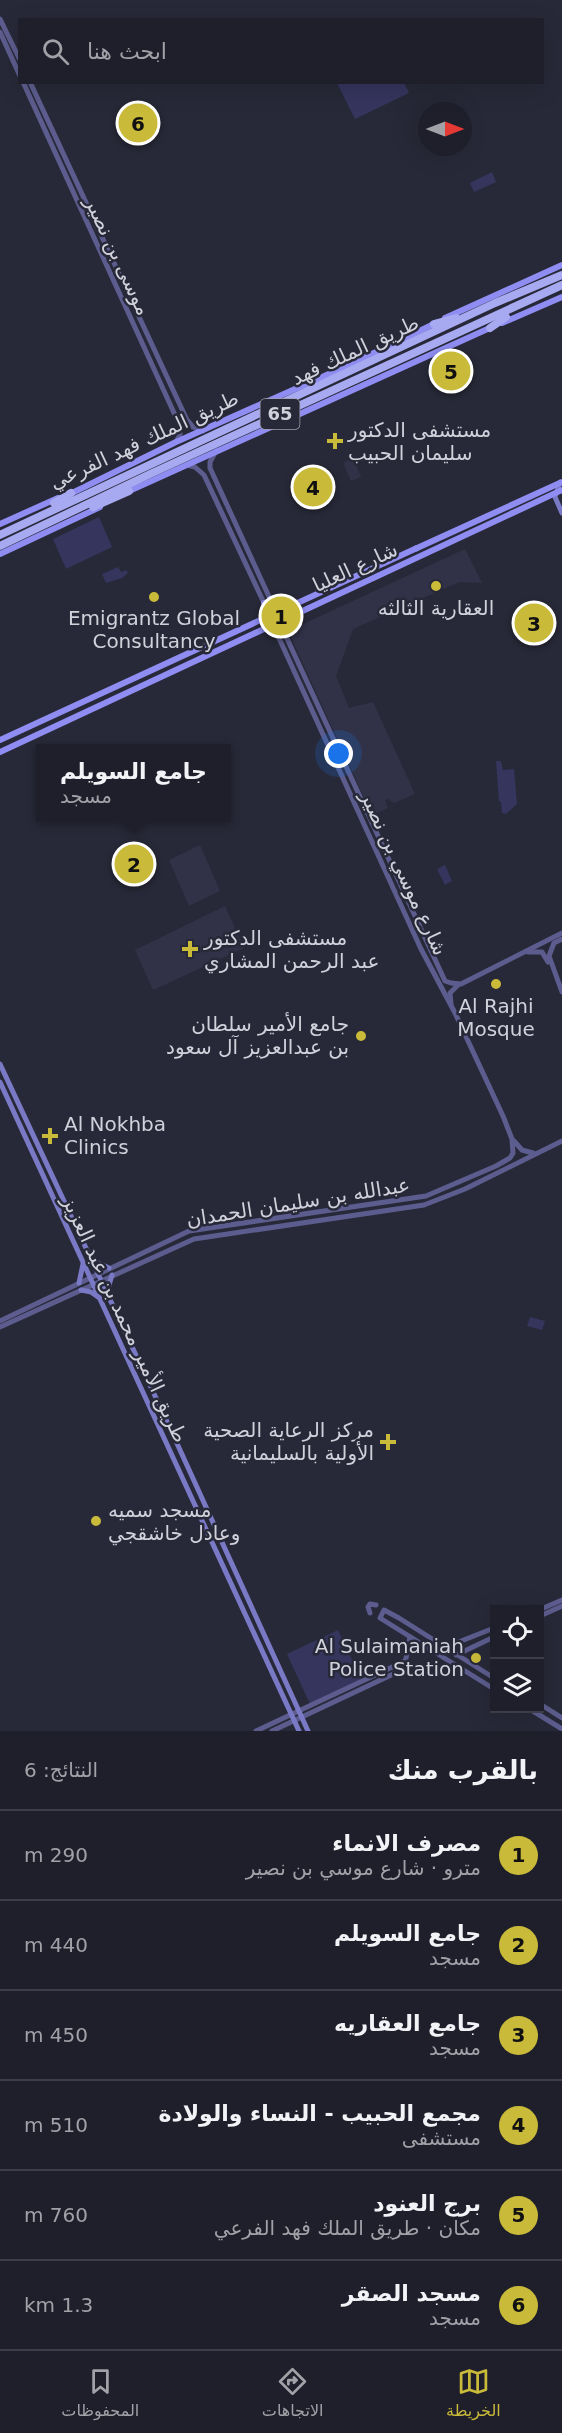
<!DOCTYPE html>
<html lang="ar">
<head>
<meta charset="utf-8">
<style>
	body { margin:0; font-family:"DejaVu Sans","Noto Sans Arabic",sans-serif; background:#262732; color:#f1f3f6; direction:rtl }
	.controls { position:absolute; right:18px; bottom:18px; display:grid; overflow:hidden; border-radius:0px; box-shadow:0 6px 24px #0002 }
	.controls button { width:54px; height:54px; display:grid; place-items:center; padding:0; border:0; border-bottom:2px solid #3c3d47; background:#1e1f2a; color:#f1f3f6; font:30px sans-serif }
	.compass { position:absolute; left:418px; top:102px; width:54px; height:54px; border-radius:50%; background:#1e1f2a; box-shadow:0 6px 24px #0002; rotate:90deg }
	.you { position:absolute; left:339px; top:754px; width:21px; height:21px; margin:-15px; border:4px solid #fff; border-radius:50%; background:#1a73e8; box-shadow:0 0 0 9px #1a73e833 }
	.badge { display:grid; place-items:center; width:39px; height:39px; border-radius:50%; background:#c9ba3a; color:#111; font-size:20px; font-weight:700 }
	.pin { position:absolute; translate:-50% -50%; border:3px solid #fff; box-shadow:0 2px 6px #0006 }
	.popup { position:absolute; left:36px; top:744px; width:195px; height:78px; box-sizing:border-box; display:grid; place-content:center; border-radius:0px; background:#1e1f2a; filter:drop-shadow(0 2px 4px #0005); font-size:20px; white-space:nowrap; color:#a1a2a8 }
	.popup b { font-size:22px; color:#f1f3f6 }
	.popup::after { content:''; position:absolute; left:50%; top:100%; margin-left:-12px; border:12px solid transparent; border-top-color:#1e1f2a }
	.list { margin:0; padding:0; list-style:none }
	h2 { display:flex; justify-content:space-between; align-items:center; height:78px; margin:0; padding:0 24px; font-size:26px }
	h2 small { font-size:20px; font-weight:400; color:#a1a2a8 }
	.list li { display:grid; grid-template-columns:39px 1fr auto; gap:18px; align-items:center; box-sizing:border-box; height:90px; padding:0 24px; border-top:2px solid #3c3d47 }
	.list b { display:block; font-size:22px; white-space:nowrap }
	.list p { margin:0; font-size:20px; white-space:nowrap; color:#a1a2a8 }
	.list em { font-size:20px; font-style:normal; color:#a1a2a8 }
	.icon { flex:none; width:33px; height:33px; fill:none; stroke:currentColor; stroke-width:2; stroke-linecap:round; stroke-linejoin:round }
	.map { position:relative; flex:none; width:562px; height:1731px; overflow:hidden; direction:ltr }
	.search { position:absolute; background:#1e1f2a; box-shadow:0 6px 24px #0002; left:18px; right:18px; top:18px; height:66px; display:flex; align-items:center; gap:15px; box-sizing:border-box; padding:0 21px; border-radius:0px; color:#a1a2a8; font-size:22px }
	.sheet { height:618px; background:#1e1f2a }
	nav { display:flex; justify-content:space-around; align-items:center; box-sizing:border-box; height:84px; border-top:2px solid #3c3d47; background:#1e1f2a; font-size:16px; color:#a1a2a8 }
	nav a { display:grid; justify-items:center; gap:3px }
	nav .on { color:#c9ba3a }
	.map>svg:first-child { display:block }
	.built { fill:#313247 }
	.green { fill:#35355e }
	.lines { fill:none; stroke-linecap:round; stroke-linejoin:round }
	.tertiary { stroke:#5c5d8e; stroke-width:5 }
	.secondary { stroke:#7979c6; stroke-width:5 }
	.primary { stroke:#8f8df2; stroke-width:6 }
	.motorway { stroke:#a7a9f1; stroke-width:8 }
	.poi-dot { fill:#c9ba3a; stroke:#282938; stroke-width:2 }
	.labels { text-anchor:middle; stroke-width:5; stroke-linejoin:round; paint-order:stroke }
	.shield { fill:#282938; stroke:#9e9faa; stroke-width:1.5 }
	.shield-label { font-size:18px; font-weight:bold; fill:#d0d1db }
	.street-label { font-size:20px; fill:#d0d1db; stroke:#282938 }
	.poi-label { font-size:20px; fill:#d0d1db; stroke:#282938; text-anchor:start }
</style>
</head>
<body>
<div class="map">
<svg width="562" height="1731" viewBox="0 0 562 1731">
	<rect width="100%" height="100%" fill="#282938"/>
	<!-- built -->
	<g class="built">
		<polygon points="353,458 361,477 351,481 343,463"/>
		<polygon points="465,549 482,583 459,582 353,629 336,676 349,708 373,702 415,794 394,803 388,799 385,800 388,808 372,815 288,631"/>
		<polygon points="200,845 220,891 189,906 169,860"/>
		<polygon points="225,906 244,948 153,990 135,950"/>
	</g>
	<!-- green -->
	<g class="green">
		<polygon points="337,83 404,83 409,93 355,119"/>
		<polygon points="492,172 496,182 474,192 470,183"/>
		<polygon points="99,517 112,547 66,569 53,539"/>
		<polygon points="118,567 121,572 126,570 128,573 122,578 106,583 102,574"/>
		<polygon points="496,761 501,761 503,770 514,769 517,804 506,814 502,813 501,802 499,801"/>
		<polygon points="445,865 452,881 445,885 437,869"/>
		<polygon points="530,1317 545,1321 542,1330 527,1326"/>
		<polygon points="338,1630 361,1679 310,1704 287,1654"/>
	</g>
	<g class="lines">
		<!-- tertiary -->
		<g class="tertiary">
			<polyline points="0,19 20,60"/>
			<polyline points="0,32 20,76"/>
			<polyline points="23,82 180,426 180,434 176,442"/>
			<polyline points="30,82 187,420 193,427 203,431"/>
			<polyline points="216,451 210,462 210,468 271,601"/>
			<polyline points="186,465 195,467 204,475 265,605"/>
			<polyline points="284,632 445,981 451,983 461,984 562,933"/>
			<polyline points="562,939 554,943 549,956 562,992"/>
			<polyline points="528,952 542,952 548,962"/>
			<polyline points="451,1004 450,993 458,985"/>
			<polyline points="514,1141 522,1150 533,1153"/>
			<polyline points="0,1321 189,1231 426,1196 496,1166 510,1158 513,1153 512,1139 503,1116 455,1013 421,949 268,614"/>
			<polyline points="0,1327 194,1239 424,1205 465,1189 562,1141"/>
			<polyline points="539,1610 562,1600"/>
			<polyline points="370,1613 368,1607 370,1604 376,1605"/>
			<polyline points="540,1616 562,1606"/>
			<polyline points="446,1647 494,1628"/>
			<polyline points="456,1655 494,1637"/>
			<polyline points="494,1678 399,1618 384,1610 380,1618 494,1689"/>
			<polyline points="540,1704 562,1718"/>
			<polyline points="528,1708 562,1729"/>
			<polyline points="256,1731 405,1661"/>
			<polyline points="272,1731 404,1669 410,1637"/>
		</g>
		<!-- secondary -->
		<g class="secondary">
			<polyline points="560,482 555,497 562,513"/>
			<polyline points="0,1064 170,1428 308,1731"/>
			<polyline points="0,1082 299,1731"/>
			<polyline points="92,1260 109,1268"/>
			<polyline points="79,1283 83,1264"/>
			<polyline points="81,1290 91,1292 98,1297"/>
			<polyline points="107,1292 112,1275"/>
		</g>
		<!-- primary -->
		<g class="primary">
			<polyline points="445,318 562,265"/>
			<polyline points="502,323 562,297"/>
			<polyline points="127,492 492,327"/>
			<polyline points="68,495 176,442 349,365 436,323"/>
			<polyline points="0,524 58,498"/>
			<polyline points="415,549 562,482"/>
			<polyline points="0,554 100,507"/>
			<polyline points="270,599 276,609 280,609"/>
			<polyline points="262,618 266,613 264,603"/>
			<polyline points="264,629 272,628 276,634"/>
			<polyline points="285,634 283,624 286,618"/>
			<polyline points="0,740 417,548"/>
			<polyline points="0,752 562,490"/>
		</g>
		<!-- motorway -->
		<g class="motorway">
			<polyline points="434,324 456,318"/>
			<polyline points="490,328 506,317"/>
			<polyline points="54,503 71,493"/>
			<polyline points="93,507 129,491"/>
			<polyline points="0,535 495,303 562,275"/>
			<polyline points="0,546 150,474 562,285"/>
		</g>
	</g>
	<!-- markers -->
	<g class="poi-dot">
		<path d="M332 432h6v6h6v6h-6v6h-6v-6h-6v-6h6z"/>
		<circle cx="436" cy="586" r="6"/>
		<circle cx="154" cy="597" r="6"/>
		<path d="M187 940h6v6h6v6h-6v6h-6v-6h-6v-6h6z"/>
		<circle cx="496" cy="984" r="6"/>
		<circle cx="361" cy="1036" r="6"/>
		<path d="M47 1127h6v6h6v6h-6v6h-6v-6h-6v-6h6z"/>
		<path d="M385 1433h6v6h6v6h-6v6h-6v-6h-6v-6h6z"/>
		<circle cx="96" cy="1521" r="6"/>
		<circle cx="476" cy="1658" r="6"/>
	</g>
	<g class="labels">
		<!-- shield labels -->
		<rect class="shield" x="260.5" y="399" width="39" height="30" rx="4.5"/>
		<g class="shield-label">
			<text x="280" y="420">65</text>
		</g>
		<!-- street labels -->
		<g class="street-label">
			<text transform="translate(118 256) rotate(65)" y="7">موسى بن نصير</text>
			<text transform="translate(355 350) rotate(-25)" y="7">طريق الملك فهد</text>
			<text transform="translate(144 440) rotate(-25)" y="7">طريق الملك فهد الفرعي</text>
			<text transform="translate(355 567) rotate(-25)" y="7">شارع العليا</text>
			<text transform="translate(404 873) rotate(65)" y="7">شارع موسي بن نصير</text>
			<text transform="translate(298 1202) rotate(-9)" y="7">عبدالله بن سليمان الحمدان</text>
			<text transform="translate(125 1319) rotate(65)" y="7">طريق الأمير محمد بن عبد العزيز</text>
		</g>
		<!-- poi labels -->
		<g class="poi-label">
			<text x="348" y="437">مستشفى الدكتور<tspan x="348" dy="23">سليمان الحبيب</tspan></text>
			<text x="436" y="615" text-anchor="middle">العقارية الثالثه</text>
			<text x="154" y="625" text-anchor="middle">Emigrantz Global<tspan x="154" dy="23">Consultancy</tspan></text>
			<text x="204" y="945">مستشفى الدكتور<tspan x="204" dy="23">عبد الرحمن المشاري</tspan></text>
			<text x="496" y="1013" text-anchor="middle">Al Rajhi<tspan x="496" dy="23">Mosque</tspan></text>
			<text x="349" y="1031" text-anchor="end">جامع الأمير سلطان<tspan x="349" dy="23">بن عبدالعزيز آل سعود</tspan></text>
			<text x="64" y="1131">Al Nokhba<tspan x="64" dy="23">Clinics</tspan></text>
			<text x="374" y="1437" text-anchor="end">مركز الرعاية الصحية<tspan x="374" dy="23">الأولية بالسليمانية</tspan></text>
			<text x="108" y="1517">مسجد سميه<tspan x="108" dy="23">وعادل خاشقجي</tspan></text>
			<text x="464" y="1653" text-anchor="end">Al Sulaimaniah<tspan x="464" dy="23">Police Station</tspan></text>
		</g>
	</g>
</svg>
<div class="controls">
<button><svg class="icon" aria-label="locate" viewBox="0 0 24 24"><circle cx="12" cy="12" r="6"/><path d="M12 2v4M12 18v4M2 12h4M18 12h4"/></svg></button>
<button><svg class="icon" aria-label="layers" viewBox="0 0 24 24"><path d="M12 4l9 5-9 5-9-5zM3 14l9 5 9-5"/></svg></button>
</div>
<svg class="compass" viewBox="-18 -18 36 36"><path d="M0-13l5 13h-10z" fill="#e53935"/><path d="M0 13l5-13h-10z" fill="#a1a2a8"/></svg>
<div class="you"></div>
<div class="pin badge" style="left:281px;top:616px">1</div>
<div class="pin badge" style="left:134px;top:864px">2</div>
<div class="popup"><b>جامع السويلم</b>مسجد</div>
<div class="pin badge" style="left:534px;top:623px">3</div>
<div class="pin badge" style="left:313px;top:487px">4</div>
<div class="pin badge" style="left:451px;top:371px">5</div>
<div class="pin badge" style="left:138px;top:123px">6</div>
<div class="search"><svg class="icon" aria-label="search" viewBox="0 0 24 24"><circle cx="10" cy="10" r="6"/><path d="M15 15l6 6"/></svg>ابحث هنا</div>
</div>
<section class="sheet">
<h2>بالقرب منك<small>النتائج: 6</small></h2>
<ul class="list">
<li><span class="badge">1</span><div><b>مصرف الانماء</b><p>مترو · شارع موسي بن نصير</p></div><em>290 m</em></li>
<li><span class="badge">2</span><div><b>جامع السويلم</b><p>مسجد</p></div><em>440 m</em></li>
<li><span class="badge">3</span><div><b>جامع العقاريه</b><p>مسجد</p></div><em>450 m</em></li>
<li><span class="badge">4</span><div><b>مجمع الحبيب - النساء والولادة</b><p>مستشفى</p></div><em>510 m</em></li>
<li><span class="badge">5</span><div><b>برج العنود</b><p>مكان · طريق الملك فهد الفرعي</p></div><em>760 m</em></li>
<li><span class="badge">6</span><div><b>مسجد الصقر</b><p>مسجد</p></div><em>1.3 km</em></li>
</ul>
</section>
<nav>
<a class="on"><svg class="icon" aria-label="map" viewBox="0 0 24 24"><path d="M3 6l6-2 6 2 6-2v14l-6 2-6-2-6 2zM9 4v14M15 6v14"/></svg>الخريطة</a>
<a><svg class="icon" aria-label="directions" viewBox="0 0 24 24"><path d="M12 3l9 9-9 9-9-9zM9 14v-3h6M13 9l2 2-2 2"/></svg>الاتجاهات</a>
<a><svg class="icon" aria-label="saved" viewBox="0 0 24 24"><path d="M7 4h10v16l-5-4-5 4z"/></svg>المحفوظات</a>
</nav>
</body>
</html>
